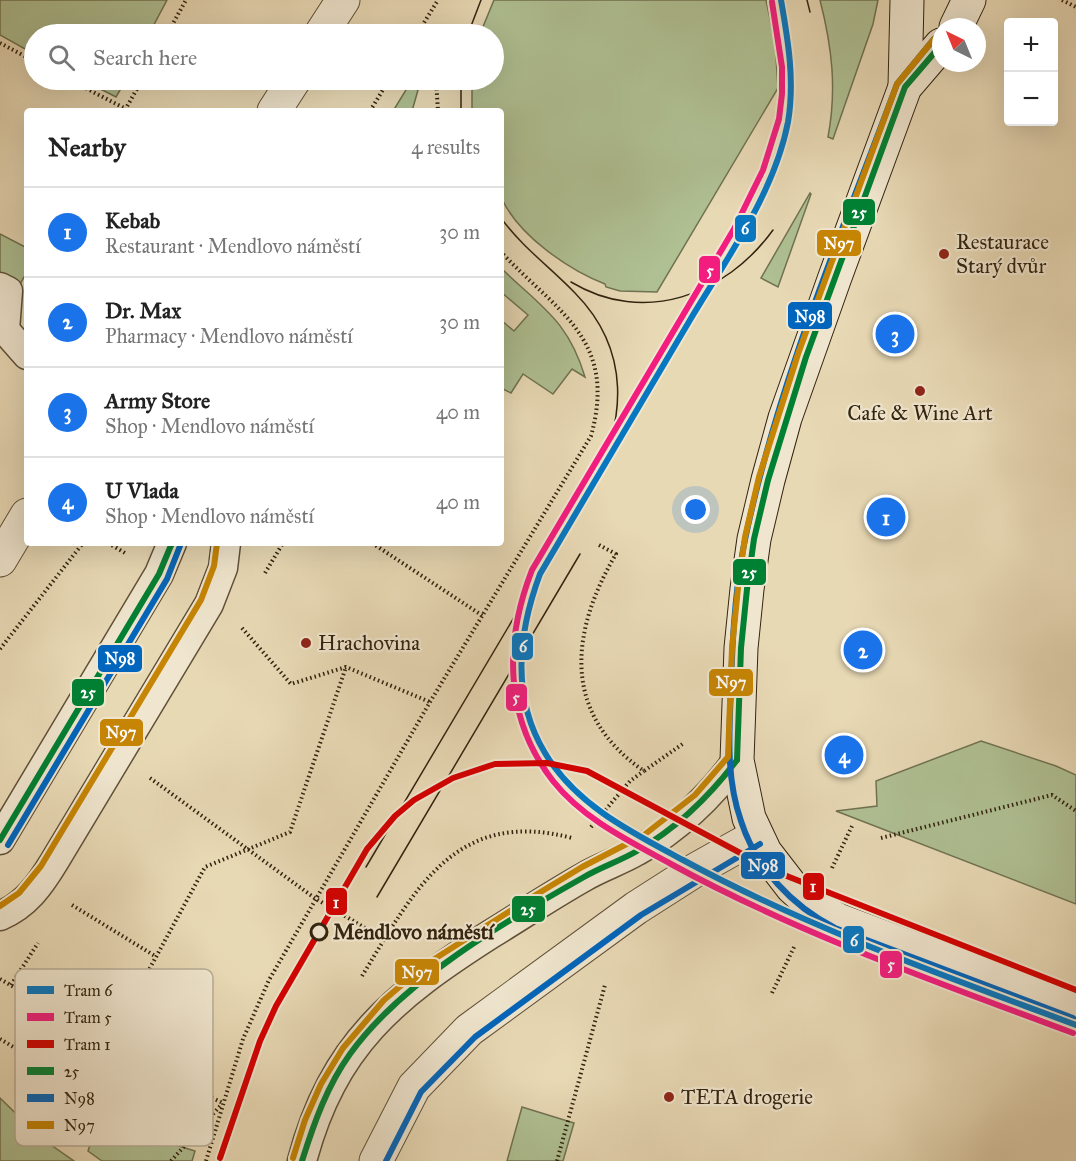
<!DOCTYPE html>
<html lang="en">
<head>
<meta charset="utf-8">
<style>
	body { margin:0; font-family:"IM FELL Great Primer",serif; background:#f6f6f6; color:#222 }
	.controls { position:absolute; right:18px; top:18px; display:grid; overflow:hidden; border-radius:6px; box-shadow:0 6px 24px #0002 }
	.controls button { width:54px; height:54px; display:grid; place-items:center; padding:0; border:0; border-bottom:2px solid #e0e0e0; background:#fff; color:#222; font:30px sans-serif }
	.compass { position:absolute; left:932px; top:18px; width:54px; height:54px; border-radius:50%; background:#fff; box-shadow:0 6px 24px #0002; rotate:317deg }
	.you { position:absolute; left:696px; top:510px; width:21px; height:21px; margin:-15px; border:4px solid #fff; border-radius:50%; background:#1a73e8; box-shadow:0 0 0 9px #1a73e833 }
	.badge { display:grid; place-items:center; width:39px; height:39px; border-radius:50%; background:#1a73e8; color:#fff; font-size:20px; font-weight:700 }
	.pin { position:absolute; translate:-50% -50%; border:3px solid #fff; box-shadow:0 2px 6px #0006 }
	.list { margin:0; padding:0; list-style:none }
	h2 { display:flex; justify-content:space-between; align-items:center; height:78px; margin:0; padding:0 24px; font-size:26px }
	h2 small { font-size:20px; font-weight:400; color:#767676 }
	.list li { display:grid; grid-template-columns:39px 1fr auto; gap:18px; align-items:center; box-sizing:border-box; height:90px; padding:0 24px; border-top:2px solid #e0e0e0 }
	.list b { display:block; font-size:22px; white-space:nowrap }
	.list p { margin:0; font-size:20px; white-space:nowrap; color:#767676 }
	.list em { font-size:20px; font-style:normal; color:#767676 }
	.icon { flex:none; width:33px; height:33px; fill:none; stroke:currentColor; stroke-width:2; stroke-linecap:round; stroke-linejoin:round }
	.map { position:relative; flex:none; width:1076px; height:1161px; overflow:hidden }
	.search { position:absolute; background:#fff; box-shadow:0 6px 24px #0002; left:24px; top:24px; width:480px; height:66px; display:flex; align-items:center; gap:15px; box-sizing:border-box; padding:0 21px; border-radius:33px; color:#767676; font-size:22px }
	.panel { position:absolute; background:#fff; box-shadow:0 6px 24px #0002; left:24px; top:108px; width:480px; height:438px; border-radius:6px }
	.map>svg:first-child { display:block }
	.green { fill:#afc093; stroke:#707251; stroke-width:1.5 }
	.lines { fill:none; stroke-linecap:round; stroke-linejoin:round }
	.service-casing { stroke:#605038; stroke-width:31 }
	.minor-casing { stroke:#605038; stroke-width:35 }
	.tertiary-casing { stroke:#605038; stroke-width:35 }
	.secondary-casing { stroke:#32230f; stroke-width:35 }
	.path { stroke:#32230f; stroke-width:4; stroke-dasharray:1.5 3; stroke-linecap:butt }
	.service { stroke:#f0e6cf; stroke-width:28 }
	.minor { stroke:#f0e6cf; stroke-width:33 }
	.tertiary { stroke:#f0e6cf; stroke-width:33 }
	.secondary { stroke:#f0e6cf; stroke-width:33 }
	.tram { stroke:#32230f; stroke-width:1.5 }
	.bus-1-casing { stroke:#f0e6cf; stroke-width:10 }
	.bus-2-casing { stroke:#f0e6cf; stroke-width:10 }
	.bus-3-casing { stroke:#f0e6cf; stroke-width:10 }
	.bus-1 { stroke:#008033; stroke-width:6 }
	.bus-2 { stroke:#0065bd; stroke-width:6 }
	.bus-3 { stroke:#c68504; stroke-width:6 }
	.tram-1-casing { stroke:#f0e6cf; stroke-width:10 }
	.tram-2-casing { stroke:#f0e6cf; stroke-width:10 }
	.tram-3-casing { stroke:#f0e6cf; stroke-width:10 }
	.tram-1 { stroke:#0777c1; stroke-width:6 }
	.tram-2 { stroke:#f31d7f; stroke-width:6 }
	.tram-3 { stroke:#d40000; stroke-width:6 }
	.poi-dot { fill:#8f2418; stroke:#f0e6cf; stroke-width:2 }
	.stop-dot { fill:#f0e6cf; stroke:#32230f; stroke-width:3 }
	.labels { text-anchor:middle; stroke-width:4.5; stroke-linejoin:round; paint-order:stroke }
	.poi-label { font-size:21px; fill:#32230f; stroke:#f0e6cf; text-anchor:start }
	.stop-label { font-size:21px; font-weight:bold; fill:#32230f; stroke:#f0e6cf; text-anchor:start }
	.key { fill:#f0e6cf; stroke:#b7ac95; stroke-width:1.5 }
	.key-label { font-size:16px; fill:#32230f }
	.line-badge { stroke:#f0e6cf; stroke-width:2 }
	.badge-label { font-size:16px; text-anchor:middle; font-weight:bold; fill:#fff }
</style>
</head>
<body>
<div class="map">
<svg width="1076" height="1161" viewBox="0 0 1076 1161">
	<rect width="100%" height="100%" fill="#e8d9b5"/>
	<filter id="stains"><feTurbulence type="fractalNoise" baseFrequency=".00333" numOctaves="4"/><feColorMatrix values="0 0 0 0 .2 0 0 0 0 .09 0 0 0 0 .02 0 0 0 .5 -.17"/></filter>
	<radialGradient id="worn" r=".72"><stop offset=".6" stop-color="#630" stop-opacity="0"/><stop offset="1" stop-color="#630" stop-opacity=".3"/></radialGradient>
	<!-- green -->
	<g class="green">
		<polygon points="0,0 167,0 149,34 34,34 34,54 0,35"/>
		<path d="M494,0h272l9,42 3,46 -121,204 -37,-1 -14,-4 -1,-3c-36,-14 -86,-48 -103,-85 -5,-12 -1,-71 -1,-88h-29v-31h22v-46h-14z"/>
		<path d="M820,0h58l-5,24 -40,115 -5,-2c9,-48 4,-90 -8,-137z"/>
		<polygon points="83,80 126,80 116,97"/>
		<polygon points="409,85 418,90 412,111 393,111"/>
		<polygon points="810,193 811,194 778,287 761,278"/>
		<polygon points="0,234 27,248 27,272 20,284 0,274"/>
		<path d="M501,268c40,39 67,52 84,109l-13,-8 -19,25 -30,-20 -12,19 -10,-5v-68l13,11 14,-16 -27,-23z"/>
		<polygon points="981,741 1056,766 1076,775 1076,904 836,811 877,806 876,781"/>
		<polygon points="0,1098 41,1138 74,1161 0,1161"/>
		<polygon points="522,1107 574,1123 563,1161 507,1161"/>
		<polygon points="98,1121 195,1151 192,1161 102,1161 88,1151"/>
	</g>
	<g class="lines">
		<!-- service casing -->
		<g class="service-casing">
			<g id="service">
				<polyline points="0,287 8,291 5,330 27,355"/>
				<polyline points="0,840 159,574 172,543"/>
				<path d="M0,916c26,-11 40,-31 54,-54l155,-258 14,-36 3,-25"/>
				<path d="M302,1161c31,-117 92,-165 189,-227 31,-19 61,-39 93,-57 17,-10 36,-16 53,-26 39,-21 75,-56 100,-91"/>
			</g>
		</g>
		<!-- minor casing -->
		<g class="minor-casing">
			<g id="minor">
				<polyline points="321,34 343,0"/>
				<polyline points="274,111 294,80"/>
				<polyline points="0,560 27,515"/>
			</g>
		</g>
		<!-- tertiary casing -->
		<g class="tertiary-casing">
			<polyline id="tertiary" points="376,1161 414,1087 469,1030 636,908 697,869 756,836"/>
		</g>
		<!-- secondary casing -->
		<g class="secondary-casing">
			<g id="secondary">
				<polyline points="956,27 969,0"/>
				<polyline points="941,45 905,87 835,277 785,418 768,480 754,539 747,589 741,648 737,760 749,818 765,852 792,887 813,906 838,920 1076,1010"/>
				<polyline points="905,87 907,0"/>
			</g>
		</g>
		<!-- path -->
		<g class="path">
			<polyline points="1062,0 1076,7"/>
			<polyline points="167,34 186,0"/>
			<polyline points="417,34 438,0"/>
			<polyline points="0,43 34,61"/>
			<polyline points="70,80 126,109"/>
			<polyline points="436,80 438,111"/>
			<polyline points="125,110 142,80"/>
			<polyline points="370,111 389,80"/>
			<polyline points="108,543 125,553"/>
			<polyline points="372,543 483,616"/>
			<path d="M599,545l17,9c-46,78 -55,160 28,217l40,-28"/>
			<polyline points="265,573 283,543"/>
			<polyline points="242,628 291,684 346,667 430,702"/>
			<polyline points="0,649 83,543"/>
			<polyline points="150,778 316,899 384,939"/>
			<polyline points="591,827 630,781 644,771"/>
			<polyline points="881,838 1052,795 1076,811"/>
			<polyline points="832,868 852,826"/>
			<polyline points="72,905 155,956"/>
			<path d="M362,976c52,-85 93,-169 210,-138"/>
			<polyline points="0,979 174,1080 223,1103"/>
			<polyline points="11,985 38,943"/>
			<polyline points="772,993 795,945"/>
			<polyline points="0,1039 136,1120 194,1136"/>
			<polyline points="157,1125 174,1080"/>
			<polyline points="30,1128 90,1078 205,867 290,832 346,667"/>
			<polyline points="171,1161 221,1105"/>
			<path d="M206,1161l37,-122 26,-59 161,-278 161,-266c27,-97 -34,-124 -90,-184"/>
			<polyline points="557,1161 605,985"/>
		</g>
		<!-- service -->
		<use href="#service" class="service"/>
		<!-- minor -->
		<use href="#minor" class="minor"/>
		<!-- tertiary -->
		<use href="#tertiary" class="tertiary"/>
		<!-- secondary -->
		<use href="#secondary" class="secondary"/>
		<!-- tram -->
		<g class="tram">
			<polyline points="807,0 810,12"/>
			<polyline points="468,34 481,0"/>
			<polyline points="461,111 461,80"/>
			<path d="M501,218c21,29 49,49 74,75 56,57 52,128 16,194"/>
			<path d="M571,282c73,44 155,13 202,-52"/>
			<polyline points="366,867 548,560"/>
			<polyline points="377,897 580,554"/>
		</g>
		<!-- bus-1 casing -->
		<g class="bus-1-casing">
			<g id="bus-1">
				<polyline points="737,760 741,648 747,589 754,539 768,480 806,357 905,87 941,45"/>
				<polyline points="0,840 159,574 172,543"/>
				<path d="M302,1161c12,-38 25,-75 48,-107 53,-74 156,-133 234,-177 17,-10 36,-16 53,-26 40,-23 72,-54 100,-91"/>
			</g>
		</g>
		<!-- bus-2 casing -->
		<g class="bus-2-casing">
			<g id="bus-2">
				<path d="M934,39l-37,45c-55,148 -118,296 -151,451 -11,50 -14,103 -15,155 -2,44 -5,88 10,131 15,47 51,85 94,107l238,90"/>
				<polyline points="8,845 167,579 180,546"/>
				<polyline points="386,1161 421,1092 475,1037 641,915 760,844"/>
			</g>
		</g>
		<!-- bus-3 casing -->
		<g class="bus-3-casing">
			<g id="bus-3">
				<polyline points="0,906 19,893 41,866 201,600 214,566 217,543"/>
				<polyline points="293,1158 305,1120 321,1084 343,1048 384,1000 425,965 529,899 582,867 644,835 695,795 728,757 732,648 738,588 745,537 759,477 798,354 897,84 934,39"/>
			</g>
		</g>
		<!-- bus-1 -->
		<use href="#bus-1" class="bus-1"/>
		<!-- bus-2 -->
		<use href="#bus-2" class="bus-2"/>
		<!-- bus-3 -->
		<use href="#bus-3" class="bus-3"/>
		<!-- tram-1 casing -->
		<g class="tram-1-casing">
			<path id="tram-1" d="M781,0c7,40 14,81 7,122 -14,72 -61,136 -98,198 -50,85 -100,169 -150,254 -22,59 -29,123 5,179 31,52 86,79 138,107 125,68 260,115 393,165"/>
		</g>
		<!-- tram-2 casing -->
		<g class="tram-2-casing">
			<path id="tram-2" d="M772,2l10,65v27l-3,25 -16,51 -29,59 -202,341c-28,72 -28,148 21,211 30,38 76,60 118,83 128,70 266,118 402,169"/>
		</g>
		<!-- tram-3 casing -->
		<g class="tram-3-casing">
			<polyline id="tram-3" points="220,1158 260,1041 276,1006 367,849 395,816 414,800 453,778 495,764 547,763 587,771 774,871 1076,990"/>
		</g>
		<!-- tram-1 -->
		<use href="#tram-1" class="tram-1"/>
		<!-- tram-2 -->
		<use href="#tram-2" class="tram-2"/>
		<!-- tram-3 -->
		<use href="#tram-3" class="tram-3"/>
	</g>
	<!-- markers -->
	<g class="poi-dot">
		<circle cx="944" cy="254" r="6"/>
		<circle cx="920" cy="391" r="6"/>
		<circle cx="306" cy="643" r="6"/>
		<circle cx="669" cy="1097" r="6"/>
	</g>
	<circle class="stop-dot" cx="319" cy="932" r="8"/>
	<g class="labels">
		<!-- poi labels -->
		<g class="poi-label">
			<text x="956" y="249">Restaurace<tspan x="956" dy="24">Starý dvůr</tspan></text>
			<text x="920" y="420" text-anchor="middle">Cafe &amp; Wine Art</text>
			<text x="318" y="650">Hrachovina</text>
			<text x="681" y="1104">TETA drogerie</text>
		</g>
		<!-- stop labels -->
		<g class="stop-label">
			<text x="333" y="939">Mendlovo náměstí</text>
		</g>
	</g>
	<!-- legend -->
	<rect x="15" y="969" width="198" height="177" rx="9" class="key"/>
	<rect x="27" y="986" width="27" height="8" fill="#0777c1"/>
	<rect x="27" y="1013" width="27" height="8" fill="#f31d7f"/>
	<rect x="27" y="1040" width="27" height="8" fill="#d40000"/>
	<rect x="27" y="1067" width="27" height="8" fill="#008033"/>
	<rect x="27" y="1094" width="27" height="8" fill="#0065bd"/>
	<rect x="27" y="1121" width="27" height="8" fill="#c68504"/>
	<g class="key-label">
		<text x="64" y="996">Tram 6</text>
		<text x="64" y="1023">Tram 5</text>
		<text x="64" y="1050">Tram 1</text>
		<text x="64" y="1077">25</text>
		<text x="64" y="1104">N98</text>
		<text x="64" y="1131">N97</text>
	</g>
	<g class="line-badge">
		<rect x="842" y="198" width="34" height="28" rx="6" fill="#008033"/>
		<rect x="734" y="214" width="23" height="29" rx="6" fill="#0777c1"/>
		<rect x="816" y="229" width="46" height="28" rx="6" fill="#c68504"/>
		<rect x="698" y="255" width="23" height="29" rx="6" fill="#f31d7f"/>
		<rect x="787" y="301" width="46" height="29" rx="6" fill="#0065bd"/>
		<rect x="732" y="558" width="35" height="28" rx="6" fill="#008033"/>
		<rect x="511" y="632" width="23" height="29" rx="6" fill="#0777c1"/>
		<rect x="97" y="644" width="46" height="29" rx="6" fill="#0065bd"/>
		<rect x="708" y="668" width="46" height="29" rx="6" fill="#c68504"/>
		<rect x="71" y="678" width="34" height="29" rx="6" fill="#008033"/>
		<rect x="505" y="683" width="23" height="29" rx="6" fill="#f31d7f"/>
		<rect x="99" y="718" width="45" height="29" rx="6" fill="#c68504"/>
		<rect x="740" y="851" width="46" height="29" rx="6" fill="#0065bd"/>
		<rect x="802" y="872" width="23" height="29" rx="6" fill="#d40000"/>
		<rect x="325" y="887" width="23" height="29" rx="6" fill="#d40000"/>
		<rect x="511" y="895" width="35" height="28" rx="6" fill="#008033"/>
		<rect x="842" y="925" width="23" height="29" rx="6" fill="#0777c1"/>
		<rect x="879" y="950" width="24" height="29" rx="6" fill="#f31d7f"/>
		<rect x="394" y="958" width="46" height="28" rx="6" fill="#c68504"/>
	</g>
	<g class="badge-label">
		<text x="859" y="218">25</text>
		<text x="745" y="234">6</text>
		<text x="839" y="249">N97</text>
		<text x="710" y="276">5</text>
		<text x="810" y="322">N98</text>
		<text x="749" y="578">25</text>
		<text x="523" y="652">6</text>
		<text x="120" y="664">N98</text>
		<text x="731" y="688">N97</text>
		<text x="88" y="698">25</text>
		<text x="516" y="703">5</text>
		<text x="121" y="738">N97</text>
		<text x="763" y="871">N98</text>
		<text x="813" y="892">1</text>
		<text x="336" y="908">1</text>
		<text x="528" y="915">25</text>
		<text x="854" y="946">6</text>
		<text x="891" y="970">5</text>
		<text x="417" y="978">N97</text>
	</g>
	<rect width="100%" height="100%" filter="url(#stains)"/>
	<rect width="100%" height="100%" fill="url(#worn)"/>
</svg>
<div class="controls">
<button>+</button>
<button>−</button>
</div>
<svg class="compass" viewBox="-18 -18 36 36"><path d="M0-13l5 13h-10z" fill="#e53935"/><path d="M0 13l5-13h-10z" fill="#767676"/></svg>
<div class="you"></div>
<div class="pin badge" style="left:886px;top:517px">1</div>
<div class="pin badge" style="left:863px;top:650px">2</div>
<div class="pin badge" style="left:895px;top:334px">3</div>
<div class="pin badge" style="left:844px;top:755px">4</div>
<div class="search"><svg class="icon" aria-label="search" viewBox="0 0 24 24"><circle cx="10" cy="10" r="6"/><path d="M15 15l6 6"/></svg>Search here</div>
<section class="panel">
<h2>Nearby<small>4 results</small></h2>
<ul class="list">
<li><span class="badge">1</span><div><b>Kebab</b><p>Restaurant · Mendlovo náměstí</p></div><em>30 m</em></li>
<li><span class="badge">2</span><div><b>Dr. Max</b><p>Pharmacy · Mendlovo náměstí</p></div><em>30 m</em></li>
<li><span class="badge">3</span><div><b>Army Store</b><p>Shop · Mendlovo náměstí</p></div><em>40 m</em></li>
<li><span class="badge">4</span><div><b>U Vlada</b><p>Shop · Mendlovo náměstí</p></div><em>40 m</em></li>
</ul>
</section>
</div>
</body>
</html>
